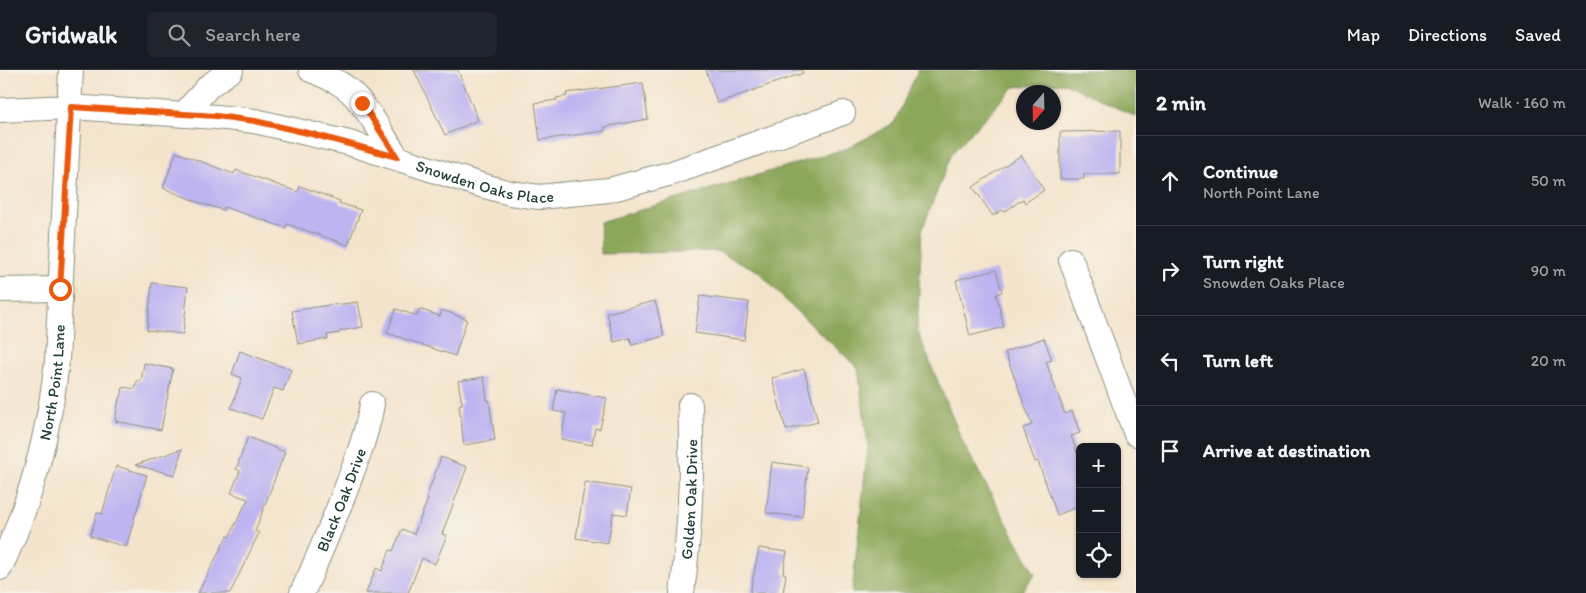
<!DOCTYPE html>
<html lang="en">
<head>
<meta charset="utf-8">
<style>
	body { margin:0; font-family:Itim,sans-serif; background:#20242c; color:#f1f3f6 }
	.controls { position:absolute; right:15px; bottom:15px; display:grid; overflow:hidden; border-radius:8px; box-shadow:0 1px 4px #0004 }
	.controls button { width:45px; height:45px; display:grid; place-items:center; padding:0; border:0; border-bottom:1px solid #363941; background:#171b24; color:#f1f3f6; font:25px sans-serif }
	.compass { position:absolute; left:1016px; top:15px; width:45px; height:45px; border-radius:50%; background:#171b24; box-shadow:0 1px 4px #0004; rotate:200deg }
	.stop { position:absolute; width:15px; height:15px; margin:-11px; border:4px solid #ea580c; border-radius:50%; background:#fff }
	.stop.end { background:#ea580c; border-color:#fff; box-shadow:0 1px 5px #0008 }
	.list { margin:0; padding:0; list-style:none }
	h2 { display:flex; justify-content:space-between; align-items:center; height:65px; margin:0; padding:0 20px; font-size:21px }
	h2 small { font-size:16px; font-weight:400; color:#9ea1a6 }
	.list li { display:grid; grid-template-columns:32px 1fr auto; gap:15px; align-items:center; box-sizing:border-box; height:90px; padding:0 20px; border-top:1px solid #363941 }
	.list b { display:block; font-size:19px; white-space:nowrap }
	.list p { margin:0; font-size:16px; white-space:nowrap; color:#9ea1a6 }
	.list em { font-size:16px; font-style:normal; color:#9ea1a6 }
	.icon { flex:none; width:28px; height:28px; fill:none; stroke:currentColor; stroke-width:2; stroke-linecap:round; stroke-linejoin:round }
	.map { position:relative; flex:none; width:1136px; height:523px; overflow:hidden }
	header { display:flex; align-items:center; gap:30px; box-sizing:border-box; height:70px; padding:0 25px; background:#171b24; border-bottom:1px solid #363941 }
	header strong { font-size:24px }
	nav { display:flex; gap:28px; margin-inline-start:auto; font-size:18px }
	.search { width:350px; height:45px; background:#20242c; display:flex; align-items:center; gap:12px; box-sizing:border-box; padding:0 18px; border-radius:8px; color:#9ea1a6; font-size:19px }
	main { display:flex }
	aside { flex:1; background:#171b24 }
	.map>svg:first-child { display:block }
	.forest { fill:#8ca75a; stroke:#567247 }
	.building { fill:#bdb4f1 }
	.lines { fill:none; stroke-linecap:round; stroke-linejoin:round }
	.street-casing { stroke:#8a9080; stroke-width:26 }
	.street { stroke:#fff; stroke-width:24 }
	.route { stroke:#ea580c; stroke-width:6 }
	.labels { text-anchor:middle; stroke-width:4.5; stroke-linejoin:round; paint-order:stroke }
	.street-label { font-size:16px; fill:#1f3d34; stroke:#f7f3e8 }
</style>
</head>
<body>
<header>
<strong>Gridwalk</strong>
<div class="search"><svg class="icon" aria-label="search" viewBox="0 0 24 24"><circle cx="10" cy="10" r="6"/><path d="M15 15l6 6"/></svg>Search here</div>
<nav><a>Map</a><a>Directions</a><a>Saved</a></nav>
</header>
<main>
<div class="map">
<svg width="1136" height="523" viewBox="0 0 1136 523">
	<rect width="100%" height="100%" fill="#f7f3e8"/>
	<filter id="ink" filterUnits="userSpaceOnUse"><feTurbulence type="fractalNoise" baseFrequency=".02" numOctaves="2"/><feDisplacementMap in="SourceGraphic" scale="10" xChannelSelector="R" yChannelSelector="G"/><feConvolveMatrix kernelMatrix="1 2 1 2 8 2 1 2 1" color-interpolation-filters="sRGB"/></filter>
	<filter id="wash" filterUnits="userSpaceOnUse"><feTurbulence type="fractalNoise" baseFrequency=".0096" numOctaves="4" result="noise"/><feDisplacementMap in="SourceGraphic" scale="20" xChannelSelector="R" yChannelSelector="G"/><feGaussianBlur stdDeviation="1.12" result="paint"/><feColorMatrix in="noise" values="0 0 0 0 0 0 0 0 0 0 0 0 0 0 0 0 0 1.4 0 .05"/><feComposite in="paint" operator="in"/></filter>
	<g filter="url(#wash)">
		<rect width="100%" height="100%" fill="#f4e4cc"/>
		<!-- forest -->
		<polygon class="forest" points="917,0 1136,0 1136,47 1065,13 1014,17 952,83 922,160 917,260 963,373 1035,504 1021,523 852,523 868,376 858,298 792,237 758,201 717,181 601,184 600,152 848,78 894,53 917,3"/>
		<g id="blocks">
			<!-- building -->
			<g class="building">
				<polygon points="414,0 458,0 478,50 445,65"/>
				<polygon points="706,0 802,0 803,3 717,33"/>
				<polygon points="643,13 648,49 605,57 605,61 540,70 535,33 557,30 556,28 567,26 566,23"/>
				<polygon points="1120,61 1120,104 1084,104 1084,109 1060,109 1060,62"/>
				<polygon points="176,82 234,104 236,100 298,122 300,116 340,131 339,133 361,140 348,175 287,154 286,158 224,137 223,140 203,134 163,118"/>
				<polygon points="1021,85 1044,120 1025,133 1023,129 1004,142 1002,140 993,146 973,117"/>
				<polygon points="996,200 1002,222 996,224 1004,257 970,266 956,210"/>
				<polygon points="152,213 188,217 183,264 147,260"/>
				<polygon points="700,226 749,232 744,270 695,263"/>
				<polygon points="655,231 664,266 632,275 630,268 614,272 607,243"/>
				<polygon points="358,232 363,257 340,261 340,263 327,265 328,269 298,274 292,241 335,234 335,235"/>
				<polygon points="396,239 417,246 419,239 440,246 442,240 467,249 455,286 387,263"/>
				<polygon points="1044,268 1052,290 1046,292 1065,344 1072,341 1080,363 1071,366 1080,391 1080,436 1057,445 1038,391 1035,392 1023,358 1032,355 1005,282"/>
				<polygon points="240,281 291,300 283,321 274,318 262,349 231,338 242,308 232,304"/>
				<polygon points="144,293 173,299 161,360 115,351 119,328 121,328 123,317 135,319 137,311 141,311"/>
				<polygon points="804,299 818,352 786,360 772,308"/>
				<polygon points="484,307 487,330 489,330 495,370 464,375 459,335 462,334 458,311"/>
				<polygon points="557,319 607,328 600,359 595,358 592,375 561,369 566,343 553,341"/>
				<polygon points="248,367 285,382 255,461 259,463 230,523 198,523 227,466 229,467 248,429 231,423 240,401 236,399"/>
				<polygon points="182,379 175,405 135,395"/>
				<polygon points="441,387 467,397 442,464 447,465 435,494 422,488 408,523 366,523 376,498 382,501 390,480 393,481 402,459 414,464 428,429 426,428"/>
				<polygon points="772,392 808,397 802,447 766,443"/>
				<polygon points="116,396 147,405 126,477 90,466 97,443 102,444"/>
				<polygon points="585,412 631,419 627,445 613,443 608,473 576,468"/>
				<polygon points="759,478 787,482 783,503 786,504 783,523 750,523"/>
			</g>
		</g>
	</g>
	<g filter="url(#ink)">
		<use href="#blocks" fill-opacity="0" stroke="#8a9080" stroke-width="1"/>
		<g class="lines">
			<!-- street casing -->
			<g class="street-casing">
				<g id="street">
					<path d="M311,0c14,6 30,12 41,23 18,18 31,43 45,64"/>
					<path id="s1" d="M0,40l71,-3 145,10 39,4 94,22 128,41 33,9 29,4 70,-7 63,-17 171,-60"/>
					<polyline points="183,45 209,16 231,0"/>
					<polyline points="1071,190 1136,364"/>
					<polyline points="0,220 60,219"/>
					<path id="s2" d="M0,498c31,-66 49,-134 57,-207l14,-291"/>
					<path id="s3" d="M302,523c16,-34 30,-69 44,-104 10,-28 21,-55 26,-85"/>
					<path id="s4" d="M682,523c8,-62 11,-125 8,-188"/>
				</g>
			</g>
			<!-- street -->
			<use href="#street" class="street"/>
		</g>
	</g>
	<g class="lines" filter="url(#ink)">
		<!-- route -->
		<polyline class="route" points="60,219 71,37 216,46 255,51 312,64 397,87 362,33"/>
	</g>
	<g class="labels">
		<!-- street labels -->
		<g class="street-label">
			<text dy="6" stroke="none"><textPath href="#s1" startOffset="494">Snowden Oaks Place</textPath></text>
			<text dy="6" stroke="none"><textPath href="#s2" startOffset="194">North Point Lane</textPath></text>
			<text dy="6" stroke="none"><textPath href="#s4" startOffset="94">Golden Oak Drive</textPath></text>
			<text dy="6" stroke="none"><textPath href="#s3" startOffset="101">Black Oak Drive</textPath></text>
		</g>
	</g>
</svg>
<div class="controls">
<button>+</button>
<button>−</button>
<button><svg class="icon" aria-label="locate" viewBox="0 0 24 24"><circle cx="12" cy="12" r="6"/><path d="M12 2v4M12 18v4M2 12h4M18 12h4"/></svg></button>
</div>
<svg class="compass" viewBox="-18 -18 36 36"><path d="M0-13l5 13h-10z" fill="#e53935"/><path d="M0 13l5-13h-10z" fill="#9ea1a6"/></svg>
<div class="stop" style="left:60px;top:219px"></div>
<div class="stop end" style="left:362px;top:33px"></div>
</div>
<aside>
<h2>2 min<small>Walk · 160 m</small></h2>
<ul class="list">
<li><svg class="icon" aria-label="ahead" viewBox="0 0 24 24"><path d="M12 20V5M6 11l6-6 6 6"/></svg><div><b>Continue</b><p>North Point Lane</p></div><em>50 m</em></li>
<li><svg class="icon" aria-label="right" viewBox="0 0 24 24"><path d="M7 20v-9h11M14 6l5 5-5 5"/></svg><div><b>Turn right</b><p>Snowden Oaks Place</p></div><em>90 m</em></li>
<li><svg class="icon" aria-label="left" viewBox="0 0 24 24"><path d="M17 20v-9H6M10 6l-5 5 5 5"/></svg><div><b>Turn left</b></div><em>20 m</em></li>
<li><svg class="icon" aria-label="arrive" viewBox="0 0 24 24"><path d="M6 21V4h12l-3 4 3 4H6"/></svg><div><b>Arrive at destination</b></div></li>
</ul>
</aside>
</main>
</body>
</html>
